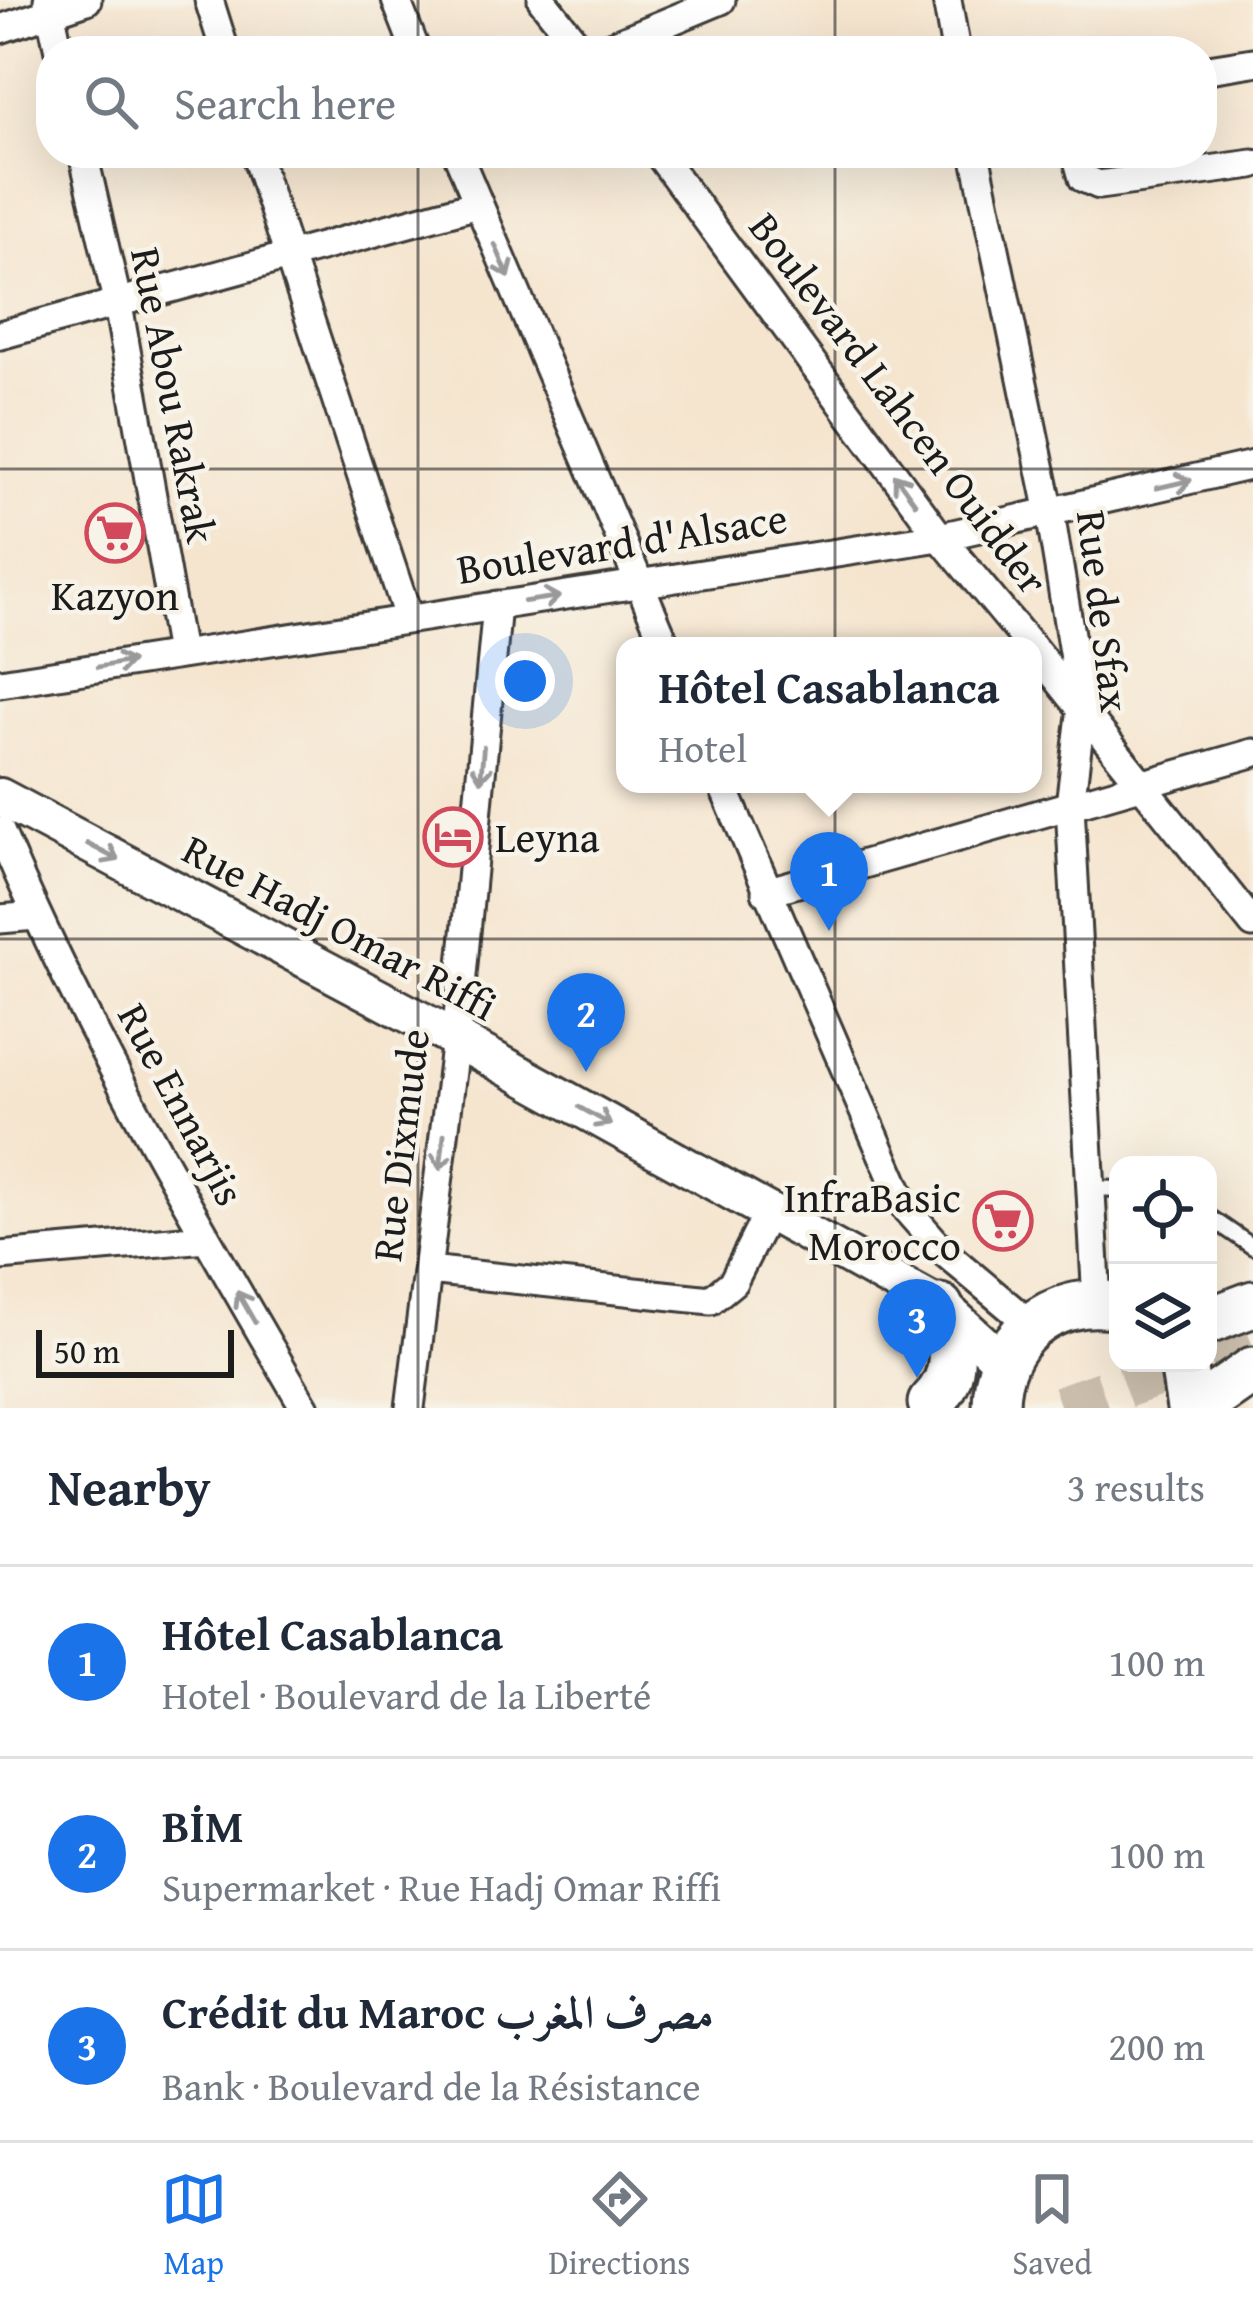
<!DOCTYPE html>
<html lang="en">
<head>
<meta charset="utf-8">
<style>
	body { margin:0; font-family:"Gentium Book Plus",Amiri,serif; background:#f2f2f3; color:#1f2937 }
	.controls { position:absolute; right:36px; bottom:36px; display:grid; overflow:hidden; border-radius:24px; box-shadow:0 12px 48px #0002 }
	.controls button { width:108px; height:108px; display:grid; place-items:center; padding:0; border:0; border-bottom:3px solid #e0e1e3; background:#fff; color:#1f2937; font:60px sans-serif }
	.scale { position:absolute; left:36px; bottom:30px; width:198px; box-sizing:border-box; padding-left:12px; border:6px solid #1c1c1c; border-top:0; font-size:33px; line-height:42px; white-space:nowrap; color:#1c1c1c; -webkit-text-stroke:9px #f7f3e8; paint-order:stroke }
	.you { position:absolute; left:525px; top:681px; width:42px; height:42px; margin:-30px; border:9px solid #fff; border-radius:50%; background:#1a73e8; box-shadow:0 0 0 18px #1a73e833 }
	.badge { display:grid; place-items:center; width:78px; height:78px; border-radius:50%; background:#1a73e8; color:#fff; font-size:39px; font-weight:700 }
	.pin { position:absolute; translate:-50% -99px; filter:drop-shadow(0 3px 6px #0008) }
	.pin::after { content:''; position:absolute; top:63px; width:42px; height:36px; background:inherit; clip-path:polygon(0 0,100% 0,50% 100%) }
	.popup { position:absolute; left:616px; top:637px; width:426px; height:156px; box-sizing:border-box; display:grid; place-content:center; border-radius:24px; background:#fff; filter:drop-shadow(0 3px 9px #0005); font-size:39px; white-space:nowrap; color:#747a83 }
	.popup b { font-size:45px; color:#1f2937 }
	.popup::after { content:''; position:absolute; left:50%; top:100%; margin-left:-24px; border:24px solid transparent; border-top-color:#fff }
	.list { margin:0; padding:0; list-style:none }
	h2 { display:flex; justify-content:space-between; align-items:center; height:156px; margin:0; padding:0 48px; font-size:51px }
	h2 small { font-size:39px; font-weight:400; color:#747a83 }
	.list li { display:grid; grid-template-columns:78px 1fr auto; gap:36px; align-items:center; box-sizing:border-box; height:192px; padding:0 48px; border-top:3px solid #e0e1e3 }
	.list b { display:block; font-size:45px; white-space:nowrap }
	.list p { margin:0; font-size:39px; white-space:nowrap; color:#747a83 }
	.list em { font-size:39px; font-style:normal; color:#747a83 }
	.icon { flex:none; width:66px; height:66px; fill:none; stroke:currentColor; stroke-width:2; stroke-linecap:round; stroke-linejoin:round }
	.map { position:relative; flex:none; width:1253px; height:1408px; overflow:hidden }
	.search { position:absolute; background:#fff; box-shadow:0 12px 48px #0002; left:36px; right:36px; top:36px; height:132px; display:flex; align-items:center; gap:30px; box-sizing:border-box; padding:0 42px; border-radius:48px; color:#747a83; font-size:45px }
	.sheet { height:732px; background:#fff }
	nav { display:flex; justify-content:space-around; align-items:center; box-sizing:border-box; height:168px; border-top:3px solid #e0e1e3; background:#fff; font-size:33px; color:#747a83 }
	nav a { display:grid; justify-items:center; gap:6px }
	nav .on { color:#1a73e8 }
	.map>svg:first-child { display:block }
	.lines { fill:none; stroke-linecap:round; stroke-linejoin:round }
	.primary-tunnel { stroke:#cabdab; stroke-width:45; stroke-dasharray:45 22; stroke-linecap:butt }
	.service-casing { stroke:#3d3a37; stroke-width:20 }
	.minor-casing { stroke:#3d3a37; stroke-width:33 }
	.tertiary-casing { stroke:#3d3a37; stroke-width:42 }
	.primary-casing { stroke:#3d3a37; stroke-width:51 }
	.service { stroke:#fff; stroke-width:14 }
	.minor { stroke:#fff; stroke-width:27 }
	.tertiary { stroke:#fff; stroke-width:36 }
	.primary { stroke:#fff; stroke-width:45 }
	.oneway { stroke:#999 }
	.grid { fill:none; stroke:#1c1c1c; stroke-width:3; stroke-opacity:0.55 }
	.labels { text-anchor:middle; stroke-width:9; stroke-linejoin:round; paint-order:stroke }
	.street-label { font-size:42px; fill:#1c1c1c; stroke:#f7f3e8 }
	.poi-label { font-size:42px; fill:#1c1c1c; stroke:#f7f3e8 }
</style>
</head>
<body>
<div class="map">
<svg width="1253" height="1408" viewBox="0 0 1253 1408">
	<rect width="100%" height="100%" fill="#f7f3e8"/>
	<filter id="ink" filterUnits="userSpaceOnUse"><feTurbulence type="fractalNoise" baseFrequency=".00833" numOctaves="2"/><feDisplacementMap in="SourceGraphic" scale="24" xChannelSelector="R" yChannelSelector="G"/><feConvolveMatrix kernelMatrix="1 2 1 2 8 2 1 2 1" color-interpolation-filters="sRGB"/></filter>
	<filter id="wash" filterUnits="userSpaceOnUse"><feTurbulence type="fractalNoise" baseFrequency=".004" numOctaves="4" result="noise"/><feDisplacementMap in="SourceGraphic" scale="48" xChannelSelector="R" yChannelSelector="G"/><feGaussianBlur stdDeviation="2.7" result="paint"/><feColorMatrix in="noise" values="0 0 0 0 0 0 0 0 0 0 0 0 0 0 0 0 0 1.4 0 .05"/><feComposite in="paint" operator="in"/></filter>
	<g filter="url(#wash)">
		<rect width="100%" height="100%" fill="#f5e5cf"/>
	</g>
	<g filter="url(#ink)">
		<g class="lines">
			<!-- primary-tunnel -->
			<g class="primary-tunnel">
				<polyline points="1208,1355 1253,1337"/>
				<polyline points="1061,1408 1189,1363"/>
			</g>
			<!-- service casing -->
			<g class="service-casing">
				<g id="service">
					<polyline points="1092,1188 1118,1189"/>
					<polyline points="1208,1216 1253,1247"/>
				</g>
			</g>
			<!-- minor casing -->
			<g class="minor-casing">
				<g id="minor">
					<polyline points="48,0 59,51"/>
					<polyline points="209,0 225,51"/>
					<polyline points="396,0 416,51"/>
					<polyline points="542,0 582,51"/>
					<polyline points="947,0 956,51"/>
					<polyline points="0,29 87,0"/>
					<polyline points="598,51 721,0"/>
					<polyline points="1202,70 1253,62"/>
					<polyline points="83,153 118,305 180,653"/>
					<polyline points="255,153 408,617"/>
					<polyline points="457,153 666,646"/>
					<polyline points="658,153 940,537 1031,646"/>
					<polyline points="975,153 1050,513 1082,707 1070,805 1097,1303"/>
					<polyline points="1076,153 1083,178 1099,185 1253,164"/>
					<polyline points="0,335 478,204"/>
					<polyline points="1033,648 1253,924"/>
					<polyline points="0,683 940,537 1253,465"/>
					<polyline points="722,784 906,1209 944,1252 1031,1325"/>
					<path d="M0,831c84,200 196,390 305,577"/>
					<polyline points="766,892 1253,753"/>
					<polyline points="0,919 36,916"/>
					<polyline points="0,1256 206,1238"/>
					<polyline points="428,1270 711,1300 733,1282 769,1211"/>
					<polyline points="410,1408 456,1039 497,605"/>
				</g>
			</g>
			<!-- tertiary casing -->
			<g class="tertiary-casing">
				<polyline id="tertiary" points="0,797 456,1039 946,1310 1003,1362"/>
			</g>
			<!-- primary casing -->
			<g class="primary-casing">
				<g id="primary">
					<polyline points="1208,1321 1253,1304"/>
					<polyline points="1183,1363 1190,1408"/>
					<path d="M931,1403c30,-30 21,-59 9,-96"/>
					<path d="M996,1408c-1,-68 55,-115 122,-102"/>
					<polyline points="1198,1408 1253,1370"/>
				</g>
			</g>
			<!-- service -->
			<use href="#service" class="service"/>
			<!-- minor -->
			<use href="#minor" class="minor"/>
			<!-- tertiary -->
			<use href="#tertiary" class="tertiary"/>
			<!-- primary -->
			<use href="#primary" class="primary"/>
		</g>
		<!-- one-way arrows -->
		<defs><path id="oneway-shaft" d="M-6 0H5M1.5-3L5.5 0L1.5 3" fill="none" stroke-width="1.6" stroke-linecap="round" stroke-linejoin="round" transform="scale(3)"/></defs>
		<g class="oneway">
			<use href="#oneway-shaft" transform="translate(502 261) rotate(67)"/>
			<use href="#oneway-shaft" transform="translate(1174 484) rotate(-13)"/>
			<use href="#oneway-shaft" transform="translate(905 489) rotate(-126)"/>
			<use href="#oneway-shaft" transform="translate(542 599) rotate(-8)"/>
			<use href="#oneway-shaft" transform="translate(115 664) rotate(-10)"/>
			<use href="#oneway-shaft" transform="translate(482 764) rotate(95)"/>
			<use href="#oneway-shaft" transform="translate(103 852) rotate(28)"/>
			<use href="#oneway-shaft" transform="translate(595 1116) rotate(29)"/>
			<use href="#oneway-shaft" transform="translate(442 1152) rotate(97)"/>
			<use href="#oneway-shaft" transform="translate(246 1307) rotate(-120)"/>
		</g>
	</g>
	<!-- grid -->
	<path class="grid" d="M418,0v51M835,0v51M418,153v1255M835,153v1255M0,469h1253M0,939h1253"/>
	<!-- icons -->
	<defs>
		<g id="supermarket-ring" transform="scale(3)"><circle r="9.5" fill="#f7f3e8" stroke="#d1495b" stroke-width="1.5"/><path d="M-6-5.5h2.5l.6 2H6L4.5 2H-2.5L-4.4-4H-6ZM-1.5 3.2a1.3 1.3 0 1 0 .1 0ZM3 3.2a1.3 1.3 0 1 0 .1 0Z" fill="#d1495b"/></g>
		<g id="hotel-ring" transform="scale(3)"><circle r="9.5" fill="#f7f3e8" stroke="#d1495b" stroke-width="1.5"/><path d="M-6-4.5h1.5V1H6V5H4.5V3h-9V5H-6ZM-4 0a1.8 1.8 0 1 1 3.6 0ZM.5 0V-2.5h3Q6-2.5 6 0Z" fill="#d1495b"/></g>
	</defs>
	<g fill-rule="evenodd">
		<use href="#supermarket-ring" x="115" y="533"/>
		<use href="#hotel-ring" x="453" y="837"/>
		<use href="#supermarket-ring" x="1003" y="1221"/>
	</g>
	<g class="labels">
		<!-- street labels -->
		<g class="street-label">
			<text transform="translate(174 395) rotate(79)" y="15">Rue Abou Rakrak</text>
			<text transform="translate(899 403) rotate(53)" y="15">Boulevard Lahcen Ouidder</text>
			<text transform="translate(622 543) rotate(-9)" y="15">Boulevard d'Alsace</text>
			<text transform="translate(1104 611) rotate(83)" y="15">Rue de Sfax</text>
			<text transform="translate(340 927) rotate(28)" y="15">Rue Hadj Omar Riffi</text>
			<text transform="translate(182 1104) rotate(62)" y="15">Rue Ennarjis</text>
			<text transform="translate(400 1145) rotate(-83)" y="15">Rue Dixmude</text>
		</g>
		<!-- poi labels -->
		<g class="poi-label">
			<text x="115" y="610">Kazyon</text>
			<text x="495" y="852" text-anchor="start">Leyna</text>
			<text x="961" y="1212" text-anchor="end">InfraBasic<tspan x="961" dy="48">Morocco</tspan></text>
		</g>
	</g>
</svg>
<div class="controls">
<button><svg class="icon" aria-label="locate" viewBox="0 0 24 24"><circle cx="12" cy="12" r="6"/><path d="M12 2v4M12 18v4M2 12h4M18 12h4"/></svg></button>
<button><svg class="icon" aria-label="layers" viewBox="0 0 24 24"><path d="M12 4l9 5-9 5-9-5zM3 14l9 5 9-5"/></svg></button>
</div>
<div class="scale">50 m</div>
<div class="you"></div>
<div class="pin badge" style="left:829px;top:931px">1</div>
<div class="popup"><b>Hôtel Casablanca</b>Hotel</div>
<div class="pin badge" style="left:586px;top:1072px">2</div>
<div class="pin badge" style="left:917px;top:1378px">3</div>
<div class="search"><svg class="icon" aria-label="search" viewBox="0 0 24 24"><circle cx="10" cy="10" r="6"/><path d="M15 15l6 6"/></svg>Search here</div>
</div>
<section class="sheet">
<h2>Nearby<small>3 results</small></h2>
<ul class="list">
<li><span class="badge">1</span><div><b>Hôtel Casablanca</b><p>Hotel · Boulevard de la Liberté</p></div><em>100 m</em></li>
<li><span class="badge">2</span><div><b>BİM</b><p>Supermarket · Rue Hadj Omar Riffi</p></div><em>100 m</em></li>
<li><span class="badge">3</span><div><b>Crédit du Maroc مصرف المغرب</b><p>Bank · Boulevard de la Résistance</p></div><em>200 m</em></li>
</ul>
</section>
<nav>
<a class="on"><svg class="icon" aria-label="map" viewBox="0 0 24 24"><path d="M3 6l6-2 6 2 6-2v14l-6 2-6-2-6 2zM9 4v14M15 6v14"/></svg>Map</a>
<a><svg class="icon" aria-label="directions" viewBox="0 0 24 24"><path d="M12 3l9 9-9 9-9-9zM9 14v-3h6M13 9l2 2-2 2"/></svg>Directions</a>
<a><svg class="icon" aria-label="saved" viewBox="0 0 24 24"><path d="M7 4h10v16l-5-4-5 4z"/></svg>Saved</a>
</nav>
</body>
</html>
